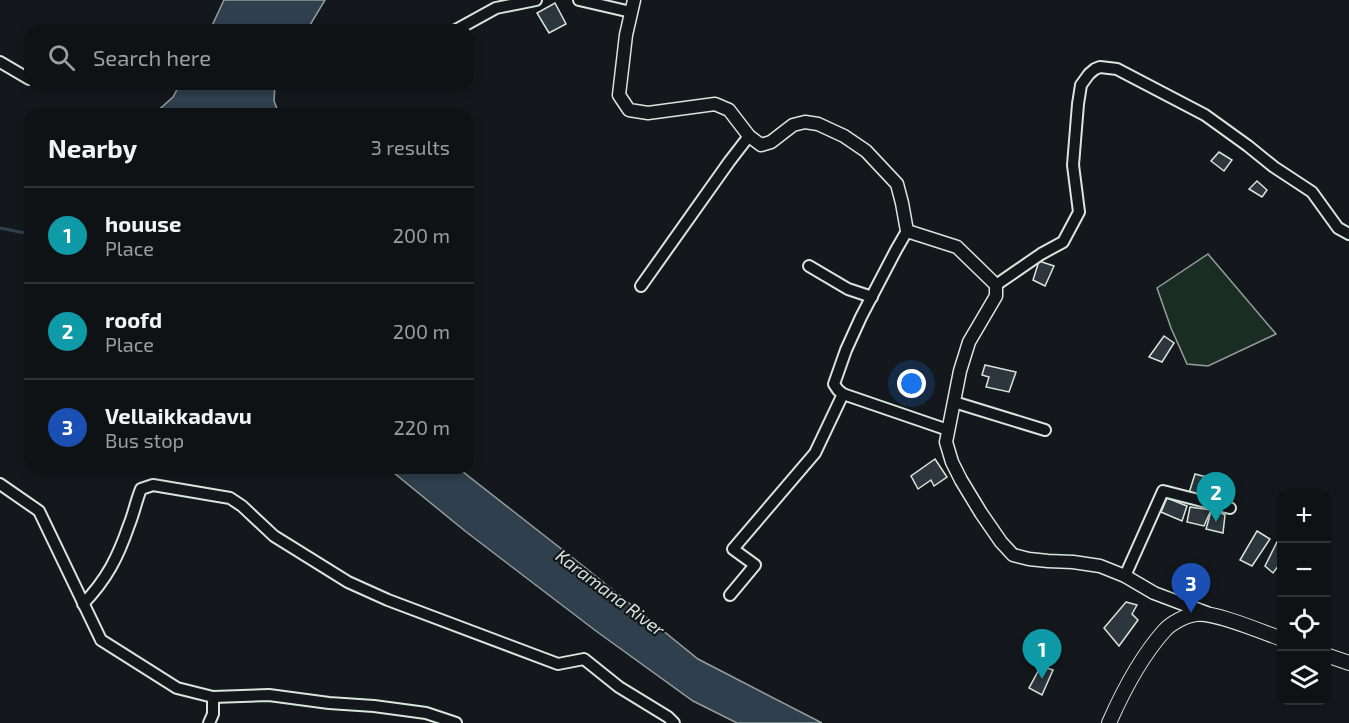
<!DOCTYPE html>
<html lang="en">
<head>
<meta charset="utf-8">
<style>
	body { margin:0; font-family:"Exo 2",sans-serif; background:#181b1e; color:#f1f3f6 }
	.controls { position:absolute; right:18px; bottom:18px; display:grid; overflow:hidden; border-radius:12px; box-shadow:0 3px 9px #0003 }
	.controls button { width:54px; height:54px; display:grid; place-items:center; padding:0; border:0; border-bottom:2px solid #2f3234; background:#0f1215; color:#f1f3f6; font:30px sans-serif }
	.you { position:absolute; left:912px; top:384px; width:21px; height:21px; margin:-15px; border:4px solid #fff; border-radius:50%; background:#1a73e8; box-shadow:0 0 0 9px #1a73e833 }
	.badge { display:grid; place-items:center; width:39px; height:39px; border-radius:50%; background:#b45309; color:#fff; font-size:20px; font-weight:700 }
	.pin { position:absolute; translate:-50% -50px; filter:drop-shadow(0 2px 3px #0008) }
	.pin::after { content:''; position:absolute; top:32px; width:21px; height:18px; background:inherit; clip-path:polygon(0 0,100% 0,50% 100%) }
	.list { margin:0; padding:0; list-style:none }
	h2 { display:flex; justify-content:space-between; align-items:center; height:78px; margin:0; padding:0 24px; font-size:26px }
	h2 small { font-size:20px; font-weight:400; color:#9b9ea0 }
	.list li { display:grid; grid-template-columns:39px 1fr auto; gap:18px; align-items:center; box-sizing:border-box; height:96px; padding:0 24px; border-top:2px solid #2f3234 }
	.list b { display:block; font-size:22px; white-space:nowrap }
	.list p { margin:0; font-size:20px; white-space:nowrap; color:#9b9ea0 }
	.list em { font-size:20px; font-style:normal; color:#9b9ea0 }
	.icon { flex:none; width:33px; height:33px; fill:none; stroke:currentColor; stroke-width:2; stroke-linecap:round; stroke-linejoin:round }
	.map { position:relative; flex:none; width:1349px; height:723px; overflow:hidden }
	.search { position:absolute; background:#0f1215; box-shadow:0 3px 9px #0003; left:24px; top:24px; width:450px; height:66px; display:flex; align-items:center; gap:15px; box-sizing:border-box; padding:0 21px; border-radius:18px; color:#9b9ea0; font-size:22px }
	.panel { position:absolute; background:#0f1215; box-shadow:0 3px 9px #0003; left:24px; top:108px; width:450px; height:366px; border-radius:18px }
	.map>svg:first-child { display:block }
	.green { fill:#1a2d24; stroke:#939e99; stroke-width:1.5 }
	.water { fill:#2f3f4d; stroke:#939e99; stroke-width:1.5 }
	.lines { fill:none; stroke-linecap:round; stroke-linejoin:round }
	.stream { stroke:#2f3f4d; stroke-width:3 }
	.building { fill:#2c363c; stroke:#d8e6dc; stroke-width:1.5 }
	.minor-casing { stroke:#d8e6dc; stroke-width:14 }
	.tertiary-casing { stroke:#d8e6dc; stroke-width:15 }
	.secondary-casing { stroke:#d8e6dc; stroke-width:16 }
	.minor { stroke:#14181c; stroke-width:10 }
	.tertiary { stroke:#14181c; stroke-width:12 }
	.secondary { stroke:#14181c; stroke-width:14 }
	.labels { text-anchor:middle; stroke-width:4.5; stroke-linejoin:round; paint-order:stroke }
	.water-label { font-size:18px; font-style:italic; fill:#d8e6dc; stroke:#14181c }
</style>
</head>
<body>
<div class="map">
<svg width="1349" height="723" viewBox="0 0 1349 723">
	<rect width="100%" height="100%" fill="#14181c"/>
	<!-- green -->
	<polygon class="green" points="1208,254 1276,334 1208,366 1187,364 1171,328 1157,288"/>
	<!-- water -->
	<g class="water">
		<polygon points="224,0 325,0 307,30 210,30"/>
		<polygon points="180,84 275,84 274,101 279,114 154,114 173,97"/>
		<polygon points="388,468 458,468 587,569 698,659 822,723 737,723 693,701 596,631 465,531"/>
	</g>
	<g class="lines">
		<!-- stream -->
		<polyline class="stream" points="0,228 30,234"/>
	</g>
	<!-- building -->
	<g class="building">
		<polygon points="555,3 566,24 549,33 537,13"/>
		<polygon points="1219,152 1232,160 1224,171 1211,161"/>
		<polygon points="1257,181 1267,190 1262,197 1249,189"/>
		<polygon points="1039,261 1054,266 1045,286 1033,280"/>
		<polygon points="1164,336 1174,343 1162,362 1149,357"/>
		<polygon points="985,365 1016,372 1009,392 986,387 989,377 982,375"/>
		<polygon points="935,459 947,477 934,486 931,480 918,489 911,476"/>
		<polygon points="1195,474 1222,481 1217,499 1189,493"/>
		<polygon points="1167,498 1187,506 1182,521 1161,512"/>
		<polygon points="1190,507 1211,510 1204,526 1187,522"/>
		<polygon points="1212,508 1225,515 1223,533 1206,529"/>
		<polygon points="1257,531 1270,539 1252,566 1240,560"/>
		<polygon points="1277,542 1282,544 1282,561 1273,573 1265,566"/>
		<polygon points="1126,602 1137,605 1132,614 1138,620 1119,646 1104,628"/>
		<polygon points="1041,666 1053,670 1042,695 1029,688"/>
	</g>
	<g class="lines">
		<!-- minor casing -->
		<g class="minor-casing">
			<g id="minor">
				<polyline points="579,0 631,12"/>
				<polyline points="456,30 496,8 536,0"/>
				<polyline points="0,62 29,79"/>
				<polyline points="907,231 896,250 861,317 846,350 834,384 838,390 843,394 948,430"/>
				<polyline points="809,266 848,289 872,297"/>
				<polyline points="996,285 1041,254 1063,242 1079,212 1073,165 1078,104 1081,85 1089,74 1095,69 1100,67 1117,69 1205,115 1248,146 1274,167 1312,192 1338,228 1349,234"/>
				<polyline points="641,286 729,162 749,136"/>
				<polyline points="954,402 1045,430"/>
				<polyline points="0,484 39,511 101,640 177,688 213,697 213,714 209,723"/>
				<polyline points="1125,576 1163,491 1230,508"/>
				<polyline points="730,595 755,565 733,549 815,453 843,394"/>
				<path d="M83,604c24,-25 35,-47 46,-79 5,-12 7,-24 12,-36l12,-4 77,13 12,8 32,30 74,46 40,18 170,64 26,-5 35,28 49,30 6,6"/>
				<polyline points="213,697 269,695 329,703 374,706 426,713 456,723"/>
			</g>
		</g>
		<!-- tertiary casing -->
		<g class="tertiary-casing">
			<polyline id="tertiary" points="634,0 626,35 619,95 629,110 648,113 715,104 729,110 749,136 761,145 771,142 793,125 805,122 818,124 844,136 866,151 897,184 902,203 907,231 957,247 996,285 996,296 969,342 960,371 946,442 952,462 961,480 981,513 1001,542 1013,555 1029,559 1048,561 1073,562 1100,566 1125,576 1154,593 1207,613"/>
		</g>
		<!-- secondary casing -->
		<g class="secondary-casing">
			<g id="secondary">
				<polyline points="1326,655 1349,663"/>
				<path d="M1109,723c14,-32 32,-66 55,-92 7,-8 22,-16 33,-17 19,-2 65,18 85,25"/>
			</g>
		</g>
		<!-- minor -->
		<use href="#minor" class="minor"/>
		<!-- tertiary -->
		<use href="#tertiary" class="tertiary"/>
		<!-- secondary -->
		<use href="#secondary" class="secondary"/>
	</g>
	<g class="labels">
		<!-- water labels -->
		<g class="water-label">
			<text transform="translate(610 593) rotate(37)" y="6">Karamana River</text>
		</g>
	</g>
</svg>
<div class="controls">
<button>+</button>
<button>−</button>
<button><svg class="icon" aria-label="locate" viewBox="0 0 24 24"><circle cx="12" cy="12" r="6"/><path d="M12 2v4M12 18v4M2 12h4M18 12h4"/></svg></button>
<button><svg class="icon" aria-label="layers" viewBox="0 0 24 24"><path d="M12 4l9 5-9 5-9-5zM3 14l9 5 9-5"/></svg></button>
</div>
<div class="you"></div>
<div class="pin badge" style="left:1042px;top:679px;background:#0f9aa8">1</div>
<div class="pin badge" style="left:1216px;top:522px;background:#0f9aa8">2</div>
<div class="pin badge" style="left:1191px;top:613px;background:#1a4fb4">3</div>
<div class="search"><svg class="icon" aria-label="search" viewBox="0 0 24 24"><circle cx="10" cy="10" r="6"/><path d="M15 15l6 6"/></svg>Search here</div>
<section class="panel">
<h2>Nearby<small>3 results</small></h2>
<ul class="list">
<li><span class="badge" style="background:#0f9aa8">1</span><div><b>houuse</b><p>Place</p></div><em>200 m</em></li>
<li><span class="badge" style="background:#0f9aa8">2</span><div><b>roofd</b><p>Place</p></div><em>200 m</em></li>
<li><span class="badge" style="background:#1a4fb4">3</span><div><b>Vellaikkadavu</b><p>Bus stop</p></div><em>220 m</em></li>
</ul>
</section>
</div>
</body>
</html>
